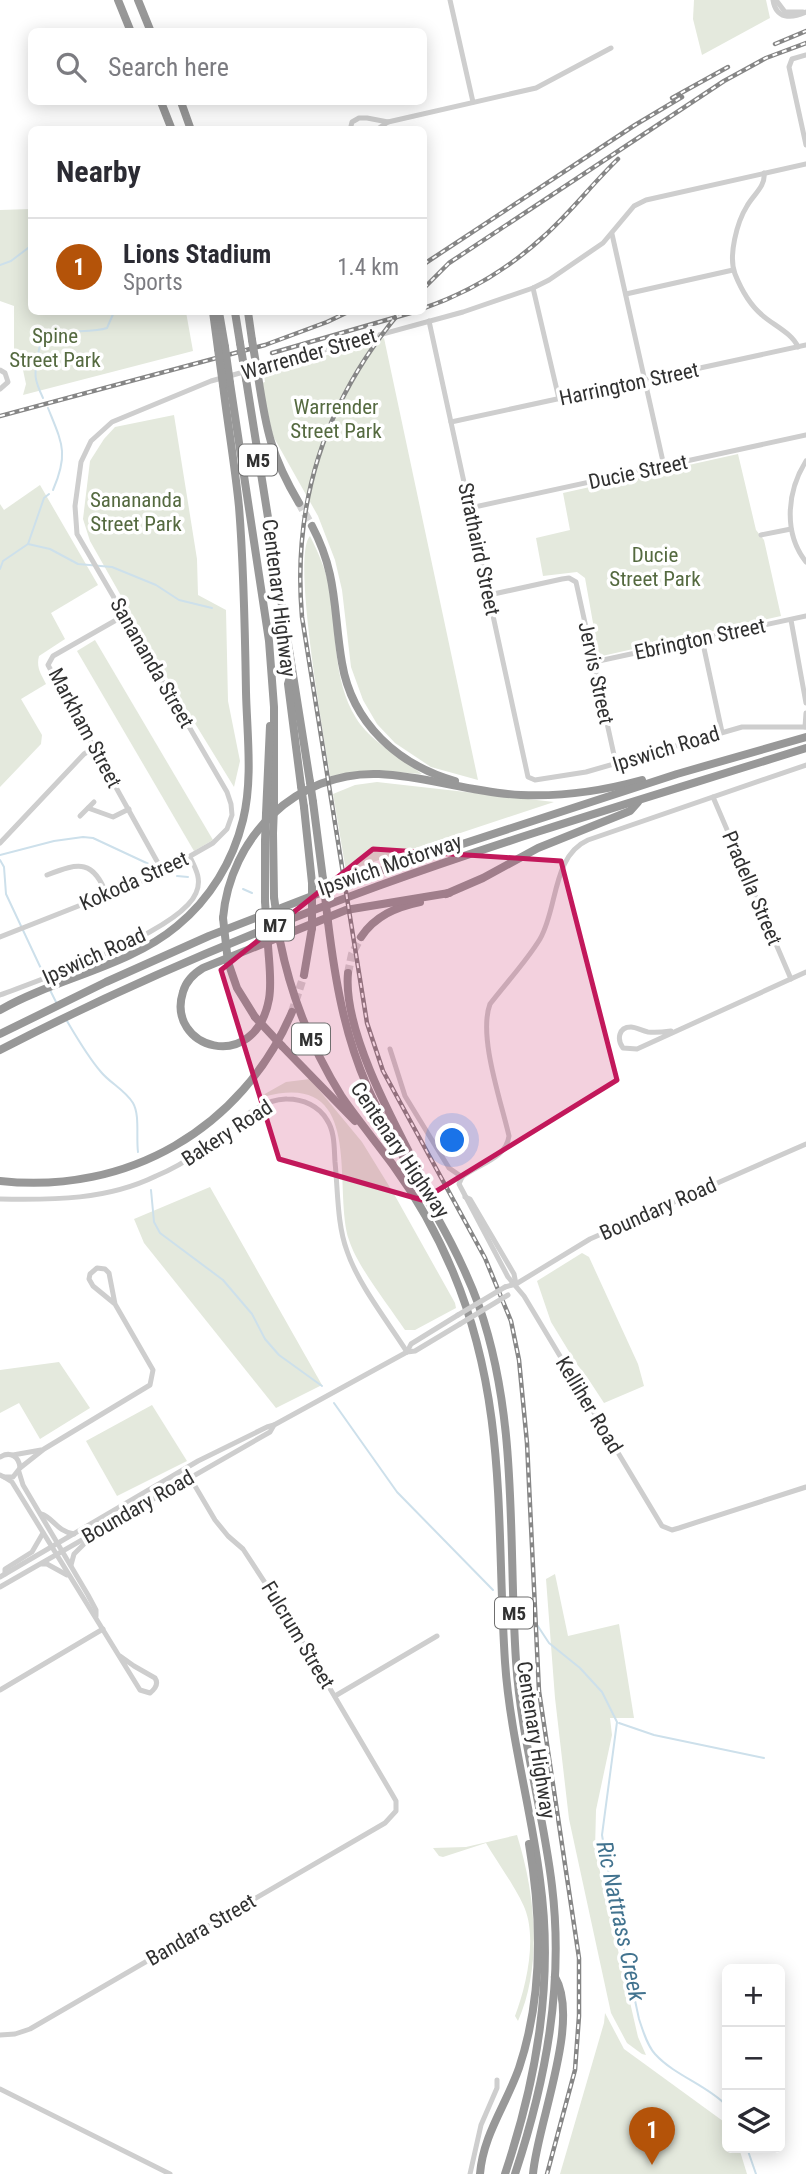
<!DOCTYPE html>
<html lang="en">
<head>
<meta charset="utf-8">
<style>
	body { margin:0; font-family:"Roboto Condensed",sans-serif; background:#f7f7f7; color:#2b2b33 }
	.controls { position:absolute; right:21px; bottom:21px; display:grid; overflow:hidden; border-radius:10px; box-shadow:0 4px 18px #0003 }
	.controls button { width:63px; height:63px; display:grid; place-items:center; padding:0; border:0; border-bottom:2px solid #e1e1e2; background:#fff; color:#2b2b33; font:35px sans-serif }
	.you { position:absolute; left:453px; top:1141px; width:24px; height:24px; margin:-18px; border:5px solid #fff; border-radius:50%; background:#1a73e8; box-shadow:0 0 0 10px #1a73e833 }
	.badge { display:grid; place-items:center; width:46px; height:46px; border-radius:50%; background:#b45309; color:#fff; font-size:23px; font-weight:700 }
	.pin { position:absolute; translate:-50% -58px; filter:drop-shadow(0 2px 4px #0008) }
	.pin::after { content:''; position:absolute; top:37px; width:24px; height:21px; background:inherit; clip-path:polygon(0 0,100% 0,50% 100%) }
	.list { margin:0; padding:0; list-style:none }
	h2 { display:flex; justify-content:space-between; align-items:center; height:91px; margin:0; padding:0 28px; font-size:30px }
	h2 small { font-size:23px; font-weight:400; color:#7c7c81 }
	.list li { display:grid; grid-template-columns:46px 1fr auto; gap:21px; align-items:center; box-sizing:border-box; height:98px; padding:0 28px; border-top:2px solid #e1e1e2 }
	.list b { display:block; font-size:26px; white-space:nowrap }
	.list p { margin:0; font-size:23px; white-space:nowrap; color:#7c7c81 }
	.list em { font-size:23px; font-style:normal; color:#7c7c81 }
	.icon { flex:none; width:38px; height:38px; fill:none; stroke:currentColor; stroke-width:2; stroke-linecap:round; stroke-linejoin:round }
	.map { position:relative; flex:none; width:806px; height:2174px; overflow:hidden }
	.search { position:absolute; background:#fff; box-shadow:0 4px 18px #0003; left:28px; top:28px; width:399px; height:77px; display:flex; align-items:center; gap:18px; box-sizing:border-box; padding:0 24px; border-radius:10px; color:#7c7c81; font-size:26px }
	.panel { position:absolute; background:#fff; box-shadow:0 4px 18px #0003; left:28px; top:126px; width:399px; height:189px; border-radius:10px }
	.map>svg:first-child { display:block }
	.green { fill:#e4e9dd }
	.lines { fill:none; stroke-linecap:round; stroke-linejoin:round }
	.stream { stroke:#cde0eb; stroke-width:2 }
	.highway-tunnel { stroke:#d6d6d6; stroke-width:8; stroke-dasharray:8 4; stroke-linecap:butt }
	.minor { stroke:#cecece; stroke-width:5 }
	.highway { stroke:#989898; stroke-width:8 }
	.rail-casing { stroke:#868686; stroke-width:4.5 }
	.rail { stroke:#fff; stroke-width:2; stroke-dasharray:5; stroke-linecap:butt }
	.minor-bridge { stroke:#cecece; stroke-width:5 }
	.highway-bridge { stroke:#989898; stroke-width:8 }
	.marked { fill:#c2185b; fill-opacity:0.2; stroke:#c2185b; stroke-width:5; stroke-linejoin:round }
	.labels { text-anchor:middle; stroke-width:7; stroke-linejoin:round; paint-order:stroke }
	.shield { fill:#fff; stroke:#6f6f6f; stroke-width:2 }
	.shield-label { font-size:19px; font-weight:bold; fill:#313131 }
	.park-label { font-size:21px; fill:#556a40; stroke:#fff }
	.street-label { font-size:21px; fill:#313131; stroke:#fff }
	.water-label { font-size:23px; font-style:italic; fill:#42738f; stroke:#fff }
</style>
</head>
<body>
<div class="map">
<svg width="806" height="2174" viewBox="0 0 806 2174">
	<rect width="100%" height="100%" fill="#fff"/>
	<!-- green -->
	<g class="green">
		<polygon points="694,0 766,0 770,18 702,55 693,19"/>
		<polygon points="31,209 32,312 186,312 193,351 23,395 26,384 23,370 14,362 14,306 0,301 0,210"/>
		<polygon points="384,338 478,780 431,767 395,743 377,724 363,700 351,667 342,590 335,560 318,516 273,436 261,383 265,382 264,374"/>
		<polygon points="174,415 197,559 198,595 226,610 228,701 240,761 234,787 172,686 90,541 83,519 90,461 104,439 115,427"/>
		<polygon points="738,454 756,530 764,540 781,616 602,656 598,651 585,578 577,572 543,576 536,538 570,530 563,493"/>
		<path d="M40,485l58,100 -47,28 14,26 -26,17c-3,12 2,18 7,28l-25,15 21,36 -1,9 -41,43v-283l4,6z"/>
		<path d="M310,536c8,16 15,32 19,50 8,43 3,93 27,132 13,22 46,41 66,56 -32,-3 -60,-3 -92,2 -5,-36 -39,-220 -20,-240z"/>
		<polygon points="95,640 213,840 194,851 77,651"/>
		<polygon points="377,782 554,802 346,871 333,794 355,785"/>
		<path d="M310,1079l52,63 32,52 61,109 1,5 -41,22h-10c-16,-24 -48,-64 -56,-90 -17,-53 18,-172 -86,-143v-2l23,-13z"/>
		<polygon points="210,1187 322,1385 276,1408 144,1243 134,1219"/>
		<polygon points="582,1253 589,1257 638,1364 644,1386 604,1403 587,1377 576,1363 551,1322 537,1281"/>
		<polygon points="59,1362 90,1408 40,1439 19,1403 0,1413 0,1370"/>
		<polygon points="152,1405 187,1461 117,1496 86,1441"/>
		<polygon points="555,1574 568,1636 619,1624 634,1718 610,1718 612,1735 596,1810 595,1850 638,2037 646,2055 642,2054 627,2043 611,2013 569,1819 555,1698 546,1579"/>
		<path d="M517,1835c18,58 26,129 1,186l-3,-5c11,-29 22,-76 10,-107 -8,-20 -28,-47 -39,-66l-43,14 -4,-1 -6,-8 33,-1z"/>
		<polygon points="605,2013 624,2049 727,2124 727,2148 739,2148 747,2174 560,2174 604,2023"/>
	</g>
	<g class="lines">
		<!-- stream -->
		<g class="stream">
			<polyline points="0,265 11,261 32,245"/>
			<path d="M43,398c-9,-19 -9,-23 -5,-43 1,-6 1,-10 5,-15 9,-12 48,-6 64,-12l7,-16"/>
			<path d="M48,408c14,35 21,45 5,82"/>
			<polyline points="28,544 50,549 78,564 112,567 156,585 179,600 212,608"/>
			<polyline points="0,569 3,561 28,544 44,498 49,494"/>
			<polyline points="0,855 54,841 83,837 93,838 153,866"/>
			<polyline points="0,860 4,867 6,894 44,975"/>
			<polyline points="177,876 188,877"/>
			<polyline points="243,889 252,893"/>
			<polyline points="50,990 57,1004"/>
			<path d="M67,1021c10,17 21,36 34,51 9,11 24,18 32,31 7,12 3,34 5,49"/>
			<polyline points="151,1190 154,1222 160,1233 223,1280 252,1314 265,1339 279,1355 322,1386"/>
			<polyline points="334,1403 397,1492 493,1590"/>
			<path d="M524,1605l25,38 31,25 22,24 15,30 -15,113 10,58 27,126c4,12 8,26 16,35 20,22 52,31 72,52"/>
			<polyline points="619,1723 654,1735 764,1758"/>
			<polyline points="747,2148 756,2174"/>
		</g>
		<!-- highway-tunnel -->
		<g class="highway-tunnel">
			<polyline points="299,503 312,526"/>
			<polyline points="348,973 352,954 361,937"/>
			<polyline points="292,1012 304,975"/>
		</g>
		<!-- minor -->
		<g class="minor">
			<polyline points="450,0 473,102"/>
			<path d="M773,0c3,19 18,19 33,12"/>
			<polyline points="776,0 785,12 803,12"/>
			<polyline points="806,55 792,59 789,67 806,145"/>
			<polyline points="350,130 352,122 359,118 367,118 388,122"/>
			<polyline points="376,130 388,122 536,88 611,48"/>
			<path d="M764,173c2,13 -11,22 -17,33 -10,16 -19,50 -12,68 6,15 14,30 27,41 11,10 30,18 36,32"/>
			<polyline points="612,234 664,466"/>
			<polyline points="533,288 559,399"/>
			<polyline points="626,294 733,270"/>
			<polyline points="429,321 528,777 535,780 586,772 742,727 806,727"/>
			<polyline points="0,370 5,373 8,382 0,389"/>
			<polyline points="451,422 806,345"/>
			<path d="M806,461c-19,30 -23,72 0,101"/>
			<polyline points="470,508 806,435"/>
			<polyline points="761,535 791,529"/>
			<polyline points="489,595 562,579 569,578 576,582 616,764"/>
			<polyline points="125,615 53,656 48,665 163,872"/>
			<polyline points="791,620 806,703"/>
			<polyline points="702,639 722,732"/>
			<polyline points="594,662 806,616"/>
			<polyline points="805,727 806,713"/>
			<polyline points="713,797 791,979"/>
			<polyline points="88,808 113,817 129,809"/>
			<polyline points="80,816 94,802"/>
			<polyline points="0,843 84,754 94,748"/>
			<path d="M47,875c33,-13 46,-15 60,20"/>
			<polyline points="0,937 157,875 213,843 227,829 232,815 231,804 227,792 77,534 75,506 81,462 91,441 112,422 211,381 463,312 533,288 549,280 603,243 634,206 646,200 806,164"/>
			<path d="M0,995c42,-16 180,-63 196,-102 6,-13 0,-24 -6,-36"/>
			<path d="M671,1031c-7,1 -15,2 -23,1 -6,-1 -12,-5 -17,-5 -13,0 -14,13 -8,21l14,1 169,-77"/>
			<polyline points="390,1049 405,1096 449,1168 462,1177"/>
			<path d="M462,1177c16,-13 44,-18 47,-41 -8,-35 -31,-100 -19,-132 16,-21 36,-42 50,-65 18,-31 12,-83 48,-99l218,-75"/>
			<polyline points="462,1177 459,1184 508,1277 524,1296 662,1526 672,1530 679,1528 806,1487"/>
			<polyline points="465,1197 470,1199 514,1274 516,1284"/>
			<path d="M0,1199c54,1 107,1 156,-23 17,-7 32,-16 46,-26 23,-17 56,-52 85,-51 16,0 32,7 40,21 8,12 7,28 8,42 3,29 2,62 12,89 11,33 41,71 60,101"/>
			<polyline points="505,1287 516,1284 590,1239 806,1144"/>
			<polyline points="407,1352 411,1344 458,1315"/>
			<polyline points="13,1455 41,1450"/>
			<path d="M0,1457c10,-6 19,-1 20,11l-7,9h-9l-4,-2"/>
			<polyline points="20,1468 44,1449 150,1385 153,1370 115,1304 109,1273 105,1269 97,1268 90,1274 89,1279 93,1286 115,1304"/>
			<polyline points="19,1472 23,1485 88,1595 96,1610 96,1616"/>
			<path d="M4,1477l8,5 128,208 10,3c5,-4 9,-9 5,-15l-21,-12 -14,-10"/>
			<path d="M41,1514c12,3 15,17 33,20"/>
			<polyline points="42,1564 47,1564 67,1575"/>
			<polyline points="71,1565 74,1554 87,1541 87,1536"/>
			<polyline points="5,1574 5,1569 32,1552 43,1533"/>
			<polyline points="0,1577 198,1461 267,1427 274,1425 407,1352 415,1351 460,1324"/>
			<polyline points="0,1587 270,1432 274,1425"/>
			<polyline points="0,1690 103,1629"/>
			<polyline points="335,1696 437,1636"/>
			<polyline points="0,2035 15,2034 30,2029 385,1823 396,1811 396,1801 392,1794 292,1624 243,1549 228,1536 215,1520 185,1469"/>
			<polyline points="0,2089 170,2174"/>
			<polyline points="470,2174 481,2125 497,2088 497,2080"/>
		</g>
		<!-- highway -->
		<g class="highway">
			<polyline points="118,0 131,32"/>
			<polyline points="138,0 151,32"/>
			<polyline points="161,102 172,130"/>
			<polyline points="181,102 191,130"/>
			<polyline points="213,312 218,349"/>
			<polyline points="219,312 225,347"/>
			<polyline points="235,312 240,343"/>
			<polyline points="248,312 252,340"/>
			<path d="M258,376c8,53 13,80 41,127"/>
			<polyline points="246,379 310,782"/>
			<polyline points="230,383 269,641 274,707 274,806"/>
			<path d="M312,526c26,49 21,85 30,137 10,60 56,102 113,118"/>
			<polyline points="291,674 288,684 301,786"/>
			<polyline points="313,802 323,879"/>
			<polyline points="304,807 312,883"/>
			<polyline points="266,814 270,726"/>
			<polyline points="273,833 274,897"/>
			<polyline points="265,841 265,901"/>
			<polyline points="446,894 483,878 538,848 630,811 638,802"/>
			<path d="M223,918c7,-81 73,-147 156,-144 48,2 94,19 142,21 42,2 81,-4 121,-15"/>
			<path d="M328,922c7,57 16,111 39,164 33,76 84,142 112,220 40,114 29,237 37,355 5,77 27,149 36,225 12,99 -6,194 -37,288"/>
			<path d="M361,937c14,-21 35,-30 59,-35"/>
			<path d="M280,941c11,55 32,108 62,156 16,23 34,45 51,68 24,33 44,69 60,107 55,131 43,253 52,390 5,74 26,145 35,218 14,101 -3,198 -35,294"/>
			<path d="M268,945c1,18 4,37 1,54 -14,77 -104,49 -86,-7 3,-11 10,-18 20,-24l143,-58 103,-17"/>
			<polyline points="228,962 237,988 255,1017"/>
			<path d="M348,973c-6,65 59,173 88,231"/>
			<polyline points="304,975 312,928"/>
			<path d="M0,1010c56,-32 128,-43 177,-84 33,-27 56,-65 66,-106 10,-41 4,-86 3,-128 -1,-62 -2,-124 -7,-185 -4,-41 -11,-81 -16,-122"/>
			<polyline points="0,1034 106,982 209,936 361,877 677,774 806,737"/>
			<polyline points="282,1046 355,1121"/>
			<path d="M0,1050c122,-63 249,-117 378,-164 141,-51 285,-93 428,-138"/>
			<path d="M0,1181c127,14 242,-52 292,-169"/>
			<path d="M480,2174c3,-39 26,-69 39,-106 24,-72 23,-149 10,-224"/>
			<path d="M533,2174c4,-50 48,-153 22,-197"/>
		</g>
		<!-- rail casing -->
		<g class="rail-casing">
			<g id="rail">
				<polyline points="775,44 806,31"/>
				<polyline points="672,98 728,67"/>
				<polyline points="424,264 635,125 682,97"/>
				<polyline points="424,288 449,263 724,81 766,58 806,43"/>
				<path d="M424,308c44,-15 84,-39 119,-71 27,-24 49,-53 75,-78"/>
				<path d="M400,312c-75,89 -108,189 -98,305l65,406 16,48 102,187 26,63 8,39 8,83 12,248 40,267v58l-4,54 -28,104"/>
				<polyline points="272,353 414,312"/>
				<polyline points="0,416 265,345 327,322 348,312"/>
			</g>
		</g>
		<!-- rail -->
		<use href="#rail" class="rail"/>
		<!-- minor-bridge -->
		<g class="minor-bridge">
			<polyline points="458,1315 505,1287"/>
			<polyline points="460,1324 508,1295"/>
		</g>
		<!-- highway-bridge -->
		<g class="highway-bridge">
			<polyline points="252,340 258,376"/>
			<polyline points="240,343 246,379"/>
			<polyline points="225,347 230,383"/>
			<polyline points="218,349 223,385"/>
			<polyline points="310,782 313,802"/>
			<polyline points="301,786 304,807"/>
			<polyline points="273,833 274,806"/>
			<polyline points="265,841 266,814"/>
			<polyline points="323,879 328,922"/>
			<polyline points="274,897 280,941"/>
			<polyline points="265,901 268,945"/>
			<polyline points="223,918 228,962"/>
			<polyline points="312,928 312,883"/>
			<polyline points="255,1017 282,1046"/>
		</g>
	</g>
	<!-- marked area -->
	<path class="marked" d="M373,849l188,12 56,219 -195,120 -143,-41 -58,-189z"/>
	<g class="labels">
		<!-- shield labels -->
		<g class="shield">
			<rect x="239" y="444.5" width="38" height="31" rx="5"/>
			<rect x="256" y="909.5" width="38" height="31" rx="5"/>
			<rect x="292" y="1023.5" width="38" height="31" rx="5"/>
			<rect x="495" y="1597.5" width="38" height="31" rx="5"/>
		</g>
		<g class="shield-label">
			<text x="258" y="467">M5</text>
			<text x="275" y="932">M7</text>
			<text x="311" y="1046">M5</text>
			<text x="514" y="1620">M5</text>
		</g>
		<!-- park labels -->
		<g class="park-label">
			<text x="55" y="343">Spine<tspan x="55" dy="24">Street Park</tspan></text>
			<text x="336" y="414">Warrender<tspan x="336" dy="24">Street Park</tspan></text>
			<text x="136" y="507">Sanananda<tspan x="136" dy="24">Street Park</tspan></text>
			<text x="655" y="562">Ducie<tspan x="655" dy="24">Street Park</tspan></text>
		</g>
		<!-- street labels -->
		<g class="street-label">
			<text transform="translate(309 354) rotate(-16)" y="7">Warrender Street</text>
			<text transform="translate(629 384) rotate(-12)" y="7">Harrington Street</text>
			<text transform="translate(638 472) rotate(-12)" y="7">Ducie Street</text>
			<text transform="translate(479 549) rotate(78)" y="7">Strathaird Street</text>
			<text transform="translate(279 598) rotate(83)" y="7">Centenary Highway</text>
			<text transform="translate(700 639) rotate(-12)" y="7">Ebrington Street</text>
			<text transform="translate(152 663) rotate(60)" y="7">Sanananda Street</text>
			<text transform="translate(596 673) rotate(78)" y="7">Jervis Street</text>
			<text transform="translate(85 728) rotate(62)" y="7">Markham Street</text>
			<text transform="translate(666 749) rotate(-17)" y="7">Ipswich Road</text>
			<text transform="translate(390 865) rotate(-19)" y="7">Ipswich Motorway</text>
			<text transform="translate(134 881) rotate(-24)" y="7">Kokoda Street</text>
			<text transform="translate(752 888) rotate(67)" y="7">Pradella Street</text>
			<text transform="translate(94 956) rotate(-24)" y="7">Ipswich Road</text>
			<text transform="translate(227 1133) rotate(-33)" y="7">Bakery Road</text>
			<text transform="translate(400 1150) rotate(56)" y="7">Centenary Highway</text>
			<text transform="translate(658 1209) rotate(-24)" y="7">Boundary Road</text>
			<text transform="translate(589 1405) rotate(59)" y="7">Kelliher Road</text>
			<text transform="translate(138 1507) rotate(-30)" y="7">Boundary Road</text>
			<text transform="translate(298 1635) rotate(59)" y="7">Fulcrum Street</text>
			<text transform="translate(536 1740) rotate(81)" y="7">Centenary Highway</text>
			<text transform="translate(201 1930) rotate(-30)" y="7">Bandara Street</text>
		</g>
		<!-- water labels -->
		<g class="water-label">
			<text transform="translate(621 1921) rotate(78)" y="8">Ric Nattrass Creek</text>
		</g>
	</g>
</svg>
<div class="controls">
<button>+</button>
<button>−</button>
<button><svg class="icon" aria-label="layers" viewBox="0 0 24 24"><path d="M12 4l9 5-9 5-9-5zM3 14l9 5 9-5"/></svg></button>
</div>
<div class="you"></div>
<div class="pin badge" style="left:652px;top:2165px">1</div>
<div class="search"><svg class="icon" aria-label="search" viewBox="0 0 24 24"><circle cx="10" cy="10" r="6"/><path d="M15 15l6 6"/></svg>Search here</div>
<section class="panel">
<h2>Nearby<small></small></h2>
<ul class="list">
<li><span class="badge">1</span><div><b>Lions Stadium</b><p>Sports</p></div><em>1.4 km</em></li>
</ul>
</section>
</div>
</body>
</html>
